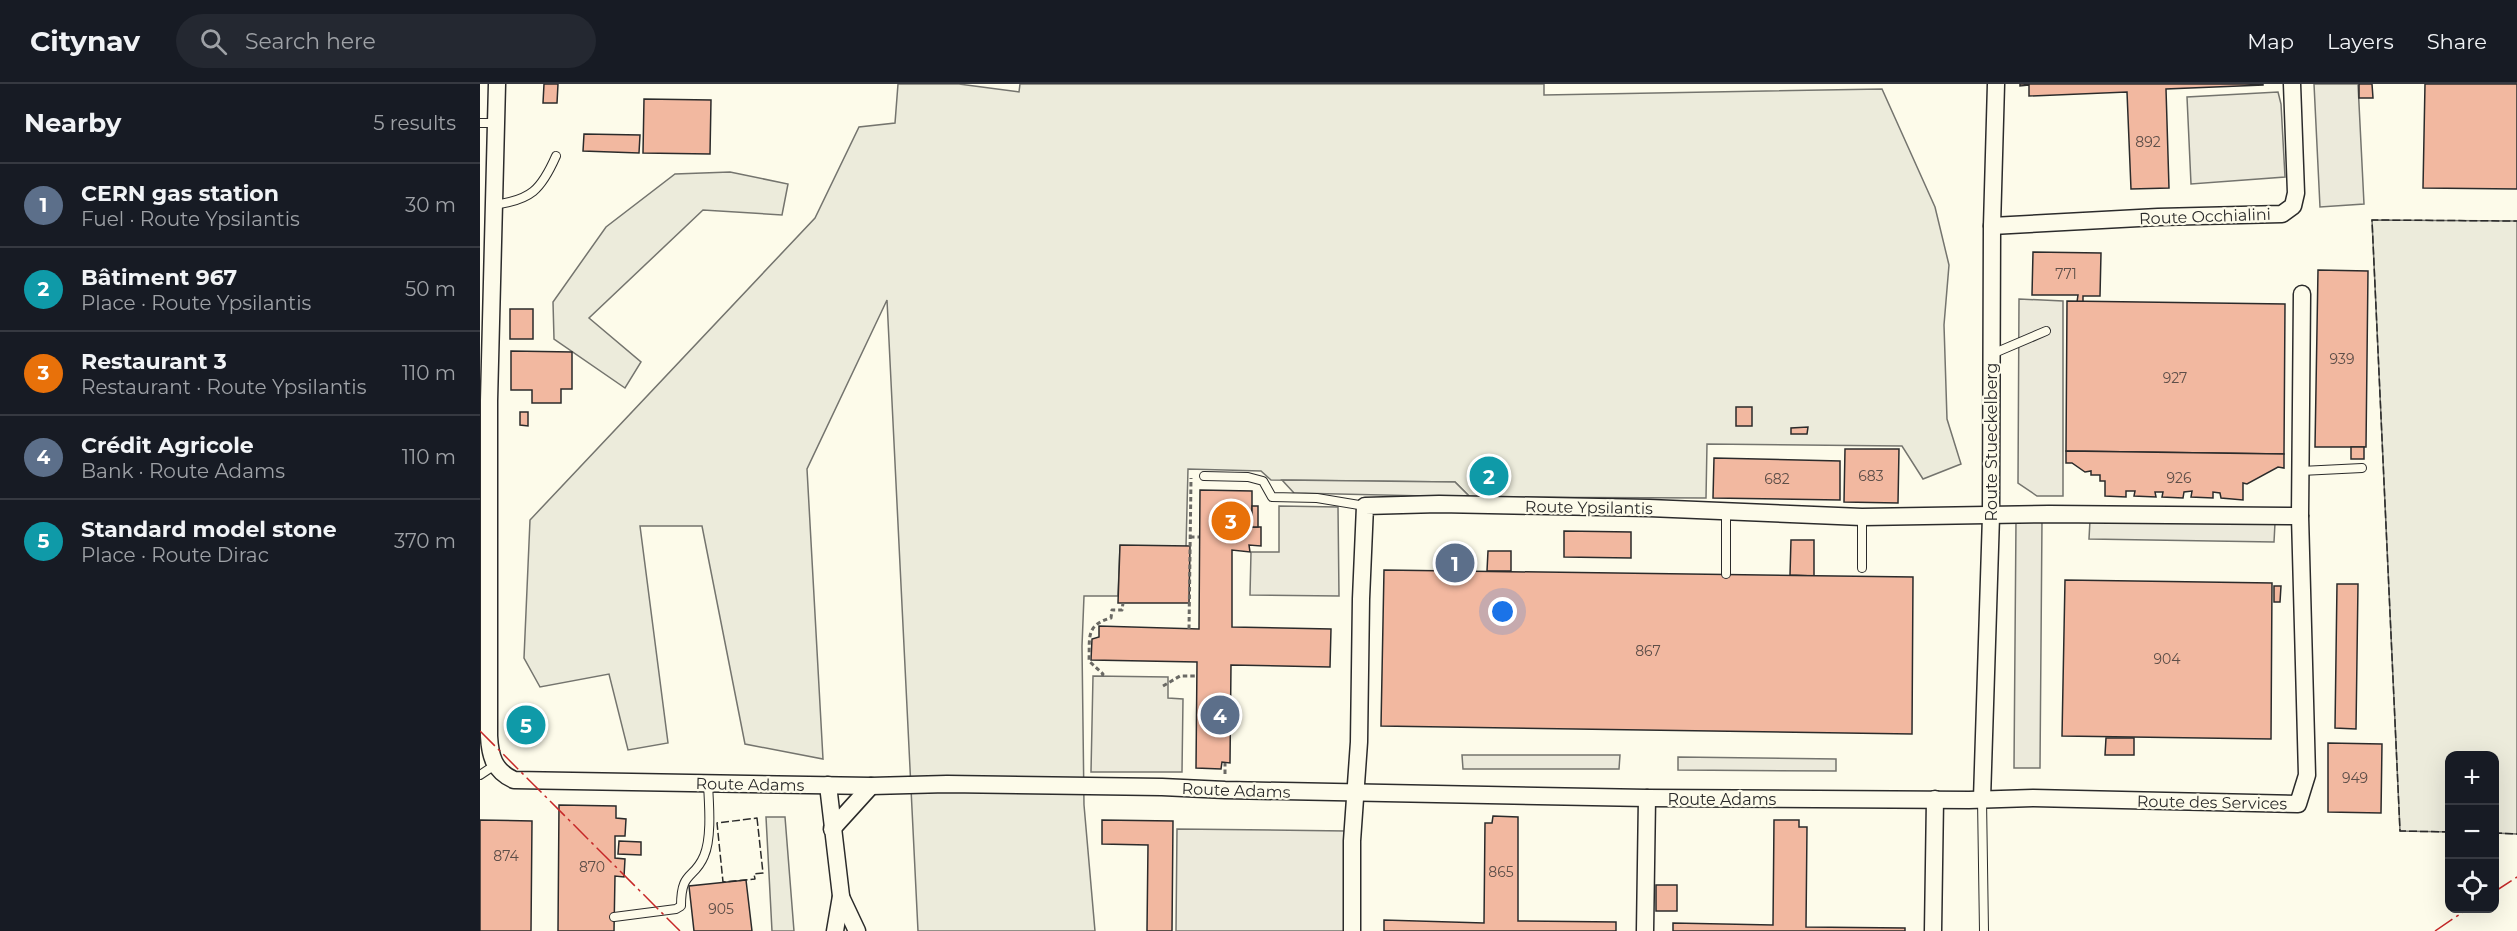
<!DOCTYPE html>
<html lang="en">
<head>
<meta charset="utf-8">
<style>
	body { margin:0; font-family:Montserrat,sans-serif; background:#242831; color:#f1f3f6 }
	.controls { position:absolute; right:18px; bottom:18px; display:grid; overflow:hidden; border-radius:12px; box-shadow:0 6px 24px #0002 }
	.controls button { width:54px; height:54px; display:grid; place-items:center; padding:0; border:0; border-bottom:2px solid #363941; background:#171b24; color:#f1f3f6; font:30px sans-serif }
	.you { position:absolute; left:1023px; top:528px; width:21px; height:21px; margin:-15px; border:4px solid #fff; border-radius:50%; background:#1a73e8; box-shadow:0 0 0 9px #1a73e833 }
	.badge { display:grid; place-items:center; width:39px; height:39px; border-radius:50%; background:#d93025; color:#fff; font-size:20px; font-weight:700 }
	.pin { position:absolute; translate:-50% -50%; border:3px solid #fff; box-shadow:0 2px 6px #0006 }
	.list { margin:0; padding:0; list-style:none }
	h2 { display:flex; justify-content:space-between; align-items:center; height:78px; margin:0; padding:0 24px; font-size:26px }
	h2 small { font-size:20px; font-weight:400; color:#9ea1a6 }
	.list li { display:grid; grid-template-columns:39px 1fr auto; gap:18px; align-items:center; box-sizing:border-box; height:84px; padding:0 24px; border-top:2px solid #363941 }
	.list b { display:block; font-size:22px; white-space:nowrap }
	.list p { margin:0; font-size:20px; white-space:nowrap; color:#9ea1a6 }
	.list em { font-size:20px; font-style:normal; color:#9ea1a6 }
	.icon { flex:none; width:33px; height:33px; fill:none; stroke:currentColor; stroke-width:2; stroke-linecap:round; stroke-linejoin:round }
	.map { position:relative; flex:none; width:2037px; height:847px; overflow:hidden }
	header { display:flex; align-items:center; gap:36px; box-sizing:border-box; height:84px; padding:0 30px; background:#171b24; border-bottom:2px solid #363941 }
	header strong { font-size:28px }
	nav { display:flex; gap:33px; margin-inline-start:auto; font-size:21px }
	.search { width:420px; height:54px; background:#242831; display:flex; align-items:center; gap:15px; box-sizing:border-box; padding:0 21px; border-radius:33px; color:#9ea1a6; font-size:22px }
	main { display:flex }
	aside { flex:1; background:#171b24 }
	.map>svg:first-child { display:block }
	.green { fill:#ecebdb; stroke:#74746e; stroke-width:1.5 }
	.parking { fill:#eceadb; stroke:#74746e; stroke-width:1.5 }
	.building { fill:#f2b8a0; stroke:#2b2b2b; stroke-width:1.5 }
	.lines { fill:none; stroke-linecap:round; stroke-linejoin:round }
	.service-casing { stroke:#2b2b2b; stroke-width:10 }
	.minor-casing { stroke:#2b2b2b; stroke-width:19 }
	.path { stroke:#6a6964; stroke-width:3; stroke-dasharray:4.5 3; stroke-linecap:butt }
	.service { stroke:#fdfbea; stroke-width:8 }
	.minor { stroke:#fdfbea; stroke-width:16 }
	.fence { stroke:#2b2b2b; stroke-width:1.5; stroke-dasharray:8 3; stroke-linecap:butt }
	.power { stroke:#c62828; stroke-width:1.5; stroke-dasharray:21 4.5 3 4.5; stroke-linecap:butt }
	.labels { text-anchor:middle; stroke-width:4.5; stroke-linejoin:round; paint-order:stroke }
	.number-label { font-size:14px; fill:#5d4e48 }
	.street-label { font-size:16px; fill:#2b2b2b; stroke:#fdfbea }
</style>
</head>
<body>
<header>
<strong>Citynav</strong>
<div class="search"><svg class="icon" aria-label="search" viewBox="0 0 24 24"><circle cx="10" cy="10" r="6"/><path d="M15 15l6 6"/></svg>Search here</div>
<nav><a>Map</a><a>Layers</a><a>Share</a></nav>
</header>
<main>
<aside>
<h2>Nearby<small>5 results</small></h2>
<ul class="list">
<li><span class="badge" style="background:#5c6f8a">1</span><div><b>CERN gas station</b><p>Fuel · Route Ypsilantis</p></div><em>30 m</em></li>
<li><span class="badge" style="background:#0f9aa8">2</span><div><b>Bâtiment 967</b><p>Place · Route Ypsilantis</p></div><em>50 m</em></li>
<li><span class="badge" style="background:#e8710a">3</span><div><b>Restaurant 3</b><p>Restaurant · Route Ypsilantis</p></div><em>110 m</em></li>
<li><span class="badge" style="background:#5c6f8a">4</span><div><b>Crédit Agricole</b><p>Bank · Route Adams</p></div><em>110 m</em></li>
<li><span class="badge" style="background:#0f9aa8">5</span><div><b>Standard model stone</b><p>Place · Route Dirac</p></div><em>370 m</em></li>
</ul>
</aside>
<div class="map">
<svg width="2037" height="847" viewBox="0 0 2037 847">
	<rect width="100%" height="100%" fill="#fdfbea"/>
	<!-- green -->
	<g class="green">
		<polygon points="418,0 479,0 539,8 540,0 1064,0 1064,11 1402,5 1455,123 1469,181 1464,241 1467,335 1481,380 1443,395 1422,362 1227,360 1226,414 990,413 975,398 791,396 781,387 708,385 706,463 640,462 638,512 604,512 602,562 604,721 615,847 438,847 407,216 327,385 343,675 265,660 222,442 160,442 188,659 148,666 129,590 60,603 44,574 50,436 335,134 379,43 415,39"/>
		<polygon points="250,88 308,100 302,131 223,126 109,234 161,278 145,304 74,255 73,218 126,143 195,90"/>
		<polygon points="1892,136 2037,137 2037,750 2015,749 2014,672 1970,672 1969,748 1920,747"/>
		<polygon points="286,733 305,733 314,847 292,847"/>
	</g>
	<!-- parking -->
	<g class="parking">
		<polygon points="1834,0 1878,0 1884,120 1840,123"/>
		<polygon points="1798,8 1801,20 1805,93 1711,100 1707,13"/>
		<polygon points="1539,215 1583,217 1583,412 1557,412 1538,399"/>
		<polygon points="802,396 975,398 990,413 814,409"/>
		<polygon points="799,422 858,423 859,512 770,511 771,468 799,468"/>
		<polygon points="1536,436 1562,436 1560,684 1534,684"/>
		<polygon points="1610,436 1795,439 1794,458 1609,455"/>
		<polygon points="613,592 688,593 688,614 703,615 702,688 611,688"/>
		<polygon points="982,671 1140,671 1139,685 983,685"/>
		<polygon points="1198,673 1356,675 1356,687 1198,686"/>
		<polygon points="697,745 866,747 866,847 696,847"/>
	</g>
	<!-- building -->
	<g class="building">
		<polygon points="64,0 78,0 77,19 63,19"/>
		<polygon points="1540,0 1783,0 1783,1 1686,5 1689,104 1651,105 1647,8 1549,12 1549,1 1540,2"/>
		<polygon points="1879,0 1892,0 1893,14 1879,14"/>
		<polygon points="1945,0 2037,0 2037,105 1943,104"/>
		<polygon points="164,15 231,16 230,70 163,69"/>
		<polygon points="104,50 160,51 159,69 103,67"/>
		<polygon points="1553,168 1621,169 1620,212 1603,212 1603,218 1597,218 1598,211 1552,211"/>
		<polygon points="1838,186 1888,187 1886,363 1835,363"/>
		<polygon points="1587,217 1805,220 1804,370 1586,367"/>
		<rect x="30" y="225" width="23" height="30"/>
		<polygon points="31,267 92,268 92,305 81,305 81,319 52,319 52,306 31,306"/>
		<rect x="1256" y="323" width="16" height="19"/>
		<polygon points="40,328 48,328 48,342 40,341"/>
		<polygon points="1328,343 1327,350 1311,350 1311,344"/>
		<rect x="1871" y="363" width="13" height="12"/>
		<polygon points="1365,365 1419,365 1418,419 1364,418"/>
		<polygon points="1586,367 1804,370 1804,384 1798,383 1767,400 1763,399 1763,416 1741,414 1740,409 1733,408 1733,414 1711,413 1712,407 1704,408 1703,414 1682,413 1683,408 1675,408 1676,413 1654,412 1655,407 1646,407 1646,413 1625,412 1625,397 1620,397 1620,391 1611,391 1611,387 1605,388 1592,379 1586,379"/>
		<polygon points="1234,374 1360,377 1360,416 1233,414"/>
		<polygon points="1001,387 1018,388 1017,397 1001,396"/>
		<polygon points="993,398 1010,399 1010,405 993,405"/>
		<polygon points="720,406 772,407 772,443 781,443 781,462 769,461 770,468 752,466 752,543 851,545 850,583 751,581 750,679 742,678 741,685 716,684 717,578 611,576 612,555 619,553 619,542 719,545"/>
		<rect x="772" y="422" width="6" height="21"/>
		<polygon points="1084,447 1151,448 1151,474 1084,473"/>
		<polygon points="1311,456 1334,456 1334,492 1310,491"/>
		<polygon points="640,461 710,462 709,519 638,519"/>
		<polygon points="1008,467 1031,467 1031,487 1007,487"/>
		<polygon points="965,478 982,478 983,484 965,485"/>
		<polygon points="904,486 1433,493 1432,650 901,642"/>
		<polygon points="1585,496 1792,499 1791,655 1582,652"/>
		<polygon points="1857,500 1878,500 1876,645 1855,644"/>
		<polygon points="1794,502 1801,502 1800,518 1794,518"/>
		<polygon points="1626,654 1654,654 1654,671 1625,671"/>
		<polygon points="1848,659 1902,660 1901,729 1848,728"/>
		<polygon points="79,721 136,722 136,734 146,735 145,752 135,752 135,774 145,775 144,793 135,792 134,847 78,847"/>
		<polygon points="1013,732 1038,733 1038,837 1136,838 1136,847 904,847 904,836 1004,839 1005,739 1012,739"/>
		<polygon points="0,736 52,737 51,847 0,847"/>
		<polygon points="622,736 693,737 692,847 667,847 668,761 622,760"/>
		<polygon points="1294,736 1319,736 1319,743 1327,743 1326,843 1425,844 1425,847 1193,847 1193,839 1293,841"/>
		<polygon points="139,757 161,758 161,771 138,770"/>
		<polygon points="266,796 272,847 214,847 209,802"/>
		<rect x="1176" y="801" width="21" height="26"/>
	</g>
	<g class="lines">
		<!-- service casing -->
		<g class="service-casing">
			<g id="service">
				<polyline points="0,39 16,39"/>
				<path d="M14,121c37,-5 47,-15 62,-49"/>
				<polyline points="1512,270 1566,247"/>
				<polyline points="1821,387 1882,384"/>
				<polyline points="724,392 768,393 783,397 792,413 837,414 885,422"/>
				<polyline points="1382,484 1382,433"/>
				<polyline points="1246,490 1246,427"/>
				<polyline points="0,691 15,681"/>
				<polyline points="1502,715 1504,847"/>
				<path d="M134,833l62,-8 5,-3c0,-36 13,-26 23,-50 8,-18 5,-52 4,-72"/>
			</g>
		</g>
		<!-- minor casing -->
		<g class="minor-casing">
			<g id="minor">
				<path d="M17,0l-8,317v335c1,20 5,35 25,44l357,6 76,-2 215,3 63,3 422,8 322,2 64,-2 265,6 9,-29 -7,-259 2,-222"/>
				<polyline points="1512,142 1678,133 1802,130 1813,122 1816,109 1812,0"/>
				<polyline points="348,701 361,812 355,847"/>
				<polyline points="1502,715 1511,432 1512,142 1516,0"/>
				<polyline points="352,745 391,702"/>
				<polyline points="361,813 377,847"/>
				<polyline points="872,847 872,757 879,658 881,515 885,422 959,420 1169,424 1382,433 1569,430 1820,432"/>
				<polyline points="1165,847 1167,714"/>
				<polyline points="1453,847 1455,715"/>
			</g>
		</g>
		<!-- path -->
		<g class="path">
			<polyline points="710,453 719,453"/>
			<polyline points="709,545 711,394"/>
			<path d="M622,592l1,-2 -14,-13c1,-23 -4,-36 22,-43l1,-8h10l1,-7"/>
			<polyline points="683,602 700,592 717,592"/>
			<polyline points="745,690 745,679"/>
		</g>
		<!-- service -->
		<use href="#service" class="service"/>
		<!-- minor -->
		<use href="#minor" class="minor"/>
		<!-- fence -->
		<g class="fence">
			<polygon points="277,734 283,789 274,790 275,795 243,798 237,739"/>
			<polyline points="1970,748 1920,747 1892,136 2037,137"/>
			<polyline points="2014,749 2037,750"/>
		</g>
		<!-- power -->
		<g class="power">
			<polyline points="0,647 200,847"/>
			<polyline points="2014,808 2037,793"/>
			<polyline points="1955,847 1989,824"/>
		</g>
	</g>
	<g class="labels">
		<!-- number labels -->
		<g class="number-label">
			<text x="1668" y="63">892</text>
			<text x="1586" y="195">771</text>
			<text x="1862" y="280">939</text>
			<text x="1695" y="299">927</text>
			<text x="1391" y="397">683</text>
			<text x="1699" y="399">926</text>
			<text x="1297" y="400">682</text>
			<text x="1168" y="572">867</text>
			<text x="1687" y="580">904</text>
			<text x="1875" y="699">949</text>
			<text x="26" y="777">874</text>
			<text x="112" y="788">870</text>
			<text x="1021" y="793">865</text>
			<text x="241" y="830">905</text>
		</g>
		<!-- street labels -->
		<g class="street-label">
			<text transform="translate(1725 132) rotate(-2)" y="6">Route Occhialini</text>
			<text transform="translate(1511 358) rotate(-90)" y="6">Route Stueckelberg</text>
			<text transform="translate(1109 423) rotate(1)" y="6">Route Ypsilantis</text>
			<text transform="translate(270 700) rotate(1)" y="6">Route Adams</text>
			<text transform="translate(756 706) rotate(2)" y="6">Route Adams</text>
			<text x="1242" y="721">Route Adams</text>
			<text transform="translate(1732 718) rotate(1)" y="6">Route des Services</text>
		</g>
	</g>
</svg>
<div class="controls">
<button>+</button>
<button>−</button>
<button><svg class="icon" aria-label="locate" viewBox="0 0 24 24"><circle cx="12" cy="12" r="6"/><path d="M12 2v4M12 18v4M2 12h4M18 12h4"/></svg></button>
</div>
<div class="you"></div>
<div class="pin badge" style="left:975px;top:479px;background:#5c6f8a">1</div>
<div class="pin badge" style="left:1009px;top:392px;background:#0f9aa8">2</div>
<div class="pin badge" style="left:751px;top:437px;background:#e8710a">3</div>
<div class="pin badge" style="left:740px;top:631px;background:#5c6f8a">4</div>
<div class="pin badge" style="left:46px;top:641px;background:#0f9aa8">5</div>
</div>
</main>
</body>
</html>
